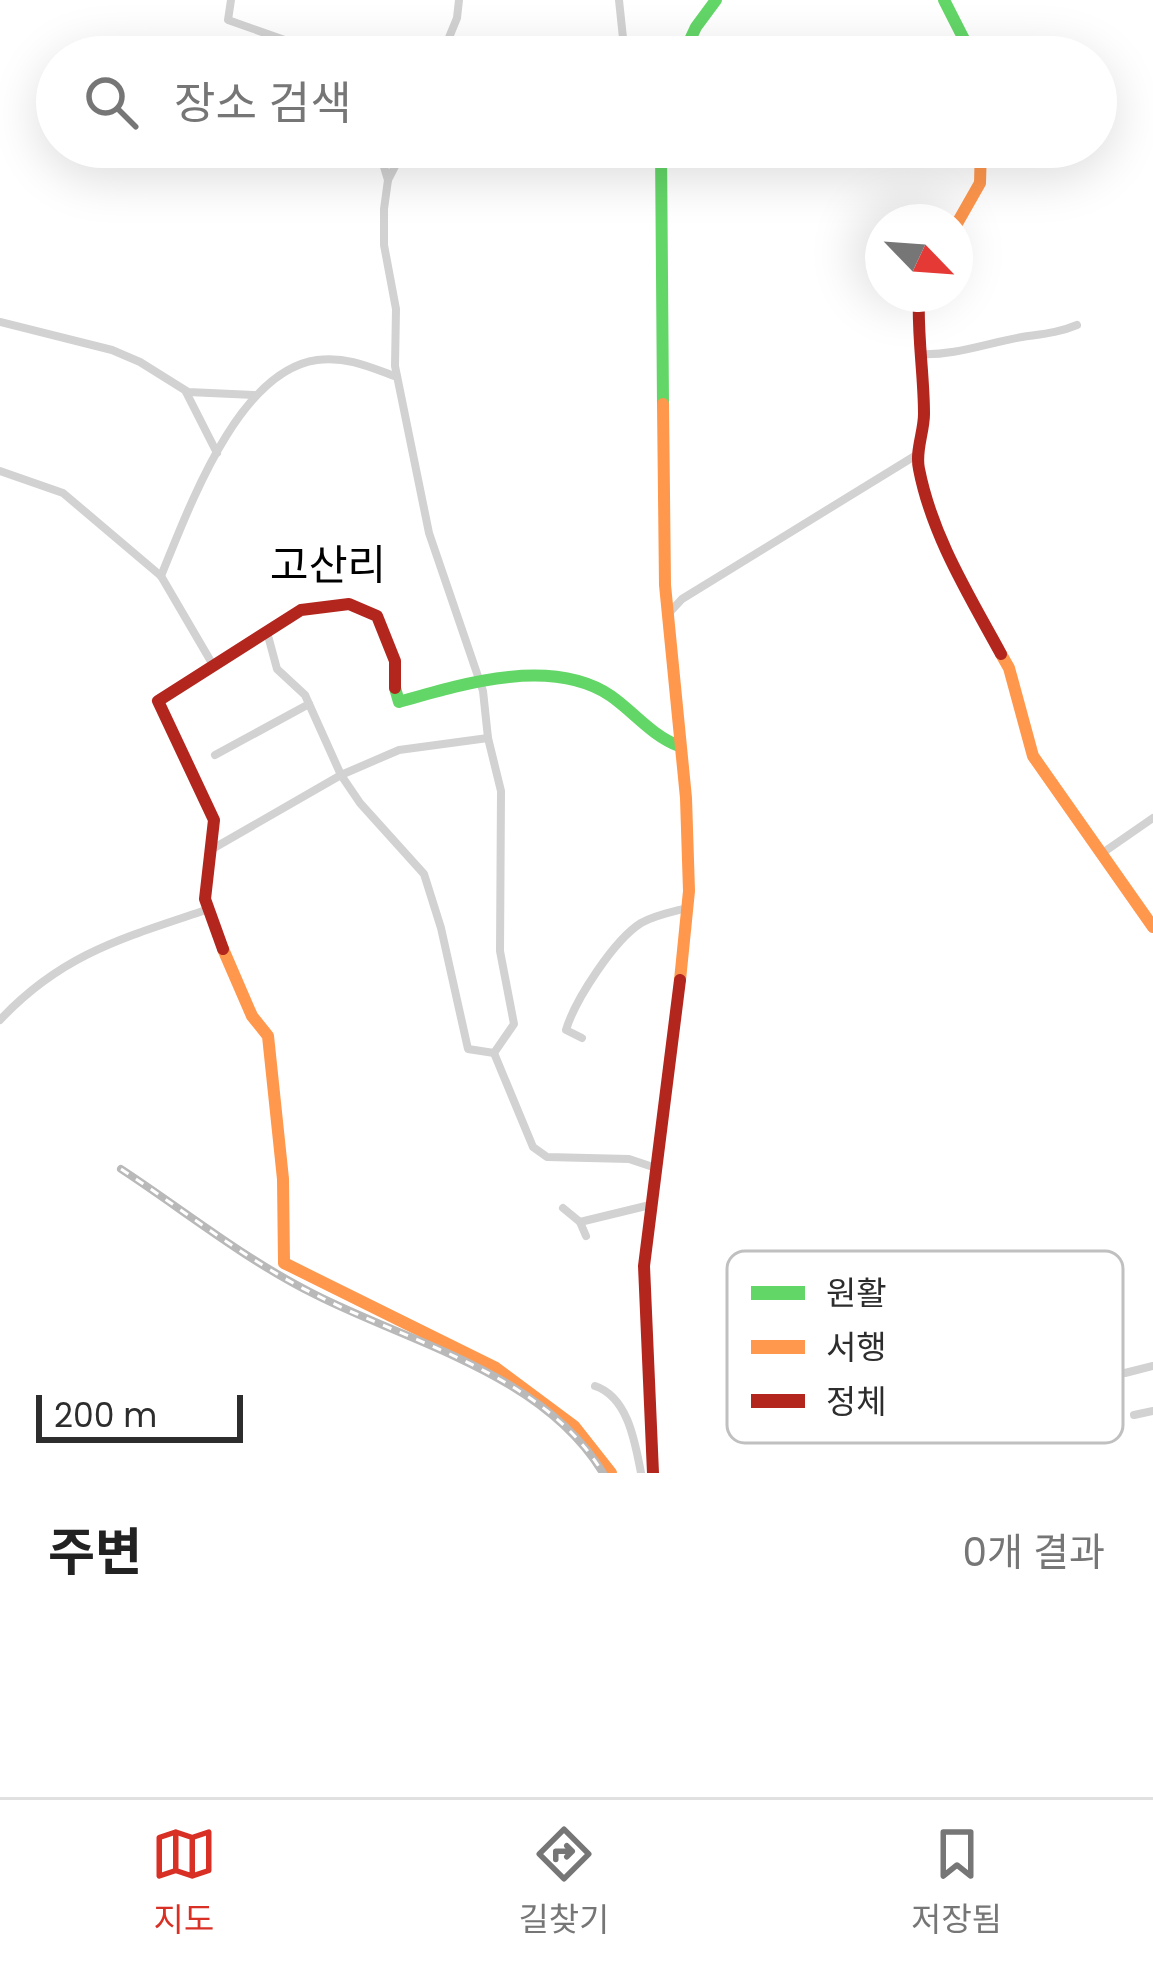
<!DOCTYPE html>
<html lang="ko">
<head>
<meta charset="utf-8">
<style>
	body { margin:0; font-family:Poppins,"Noto Sans KR",sans-serif; background:#f6f6f6; color:#222 }
	.compass { position:absolute; left:865px; top:204px; width:108px; height:108px; border-radius:50%; background:#fff; box-shadow:0 12px 48px #0002; rotate:115deg }
	.scale { position:absolute; left:36px; bottom:30px; width:207px; box-sizing:border-box; padding-left:12px; border:6px solid #2d2d2d; border-top:0; font-size:33px; line-height:42px; white-space:nowrap; color:#2d2d2d; -webkit-text-stroke:9px #fff; paint-order:stroke }
	.list { margin:0; padding:0; list-style:none }
	h2 { display:flex; justify-content:space-between; align-items:center; height:156px; margin:0; padding:0 48px; font-size:51px }
	h2 small { font-size:39px; font-weight:400; color:#767676 }
	.icon { flex:none; width:66px; height:66px; fill:none; stroke:currentColor; stroke-width:2; stroke-linecap:round; stroke-linejoin:round }
	.map { position:relative; flex:none; width:1153px; height:1473px; overflow:hidden }
	.search { position:absolute; background:#fff; box-shadow:0 12px 48px #0002; left:36px; right:36px; top:36px; height:132px; display:flex; align-items:center; gap:30px; box-sizing:border-box; padding:0 42px; border-radius:66px; color:#767676; font-size:45px }
	.sheet { height:324px; background:#fff }
	nav { display:flex; justify-content:space-around; align-items:center; box-sizing:border-box; height:168px; border-top:3px solid #e0e0e0; background:#fff; font-size:33px; color:#767676 }
	nav a { display:grid; justify-items:center; gap:6px }
	nav .on { color:#d93025 }
	.map>svg:first-child { display:block }
	.lines { fill:none; stroke-linecap:round; stroke-linejoin:round }
	.street { stroke:#d2d2d2; stroke-width:8 }
	.fast { stroke:#63d668; stroke-width:12 }
	.slow { stroke:#ff974d; stroke-width:12 }
	.jam { stroke:#b3261e; stroke-width:12 }
	.rail-casing { stroke:#b9b9b9; stroke-width:8 }
	.rail { stroke:#fff; stroke-width:3; stroke-dasharray:9; stroke-linecap:butt }
	.labels { text-anchor:middle; stroke-width:12; stroke-linejoin:round; paint-order:stroke }
	.quarter-label { font-size:42px; fill:#000; stroke:#fff }
	.key { fill:#fff; stroke:#c0c0c0; stroke-width:3 }
	.key-label { font-size:33px; fill:#2d2d2d }
</style>
</head>
<body>
<div class="map">
<svg width="1153" height="1473" viewBox="0 0 1153 1473">
	<rect width="100%" height="100%" fill="#fff"/>
	<g class="lines">
		<!-- street -->
		<g class="street">
			<polyline points="231,0 228,20 333,57"/>
			<polyline points="619,0 625,57"/>
			<polyline points="441,57 457,18 459,0"/>
			<polyline points="378,147 388,180"/>
			<polyline points="405,147 388,180 384,209 384,245 396,309 395,366 429,533 483,691 488,738 501,791 500,951 514,1024 494,1053"/>
			<polyline points="0,322 112,350 140,362 188,392 254,395"/>
			<path d="M919,354c35,2 68,-11 103,-17 20,-3 36,-4 55,-12"/>
			<polyline points="186,392 217,453"/>
			<polyline points="0,471 63,493 161,576 213,665"/>
			<path d="M161,576c27,-65 76,-205 156,-216 30,-4 53,7 80,17"/>
			<polyline points="668,614 682,599 918,454"/>
			<polyline points="267,632 277,669 305,695 341,775 360,803 424,874 441,928 468,1049 494,1053"/>
			<polyline points="215,755 309,704"/>
			<polyline points="214,848 341,775 399,750 488,738"/>
			<polyline points="1101,854 1153,818"/>
			<path d="M0,1020c62,-66 123,-82 206,-110"/>
			<path d="M582,1038l-16,-8c9,-30 48,-90 75,-107 14,-8 31,-11 46,-15"/>
			<polyline points="494,1053 533,1147 547,1157 629,1159 656,1168"/>
			<polyline points="563,1208 580,1222 650,1205"/>
			<polyline points="580,1222 586,1236"/>
			<polyline points="1125,1373 1153,1366"/>
			<path d="M595,1386c33,11 40,56 46,87"/>
			<polyline points="1134,1415 1153,1411"/>
		</g>
		<!-- fast -->
		<g class="fast">
			<polyline points="944,0 973,57"/>
			<polyline points="682,57 696,27 716,0"/>
			<polyline points="661,147 663,404"/>
			<path d="M395,688l4,14c62,-18 153,-46 212,-6 24,17 40,39 68,50"/>
		</g>
		<!-- slow -->
		<g class="slow">
			<polyline points="955,227 980,183 981,147"/>
			<polyline points="663,404 665,585 686,798 689,891 680,980"/>
			<polyline points="1001,654 1009,668 1033,756 1153,927"/>
			<polyline points="223,949 252,1016 268,1036 283,1179 284,1263 496,1368 574,1426 611,1473"/>
		</g>
		<!-- jam -->
		<g class="jam">
			<path d="M919,294c-2,41 5,80 5,120 0,18 -9,37 -5,55 13,67 50,126 82,185"/>
			<polyline points="223,949 205,899 214,820 158,701 301,610 349,604 377,616 395,661 395,688"/>
			<polyline points="653,1473 644,1266 680,980"/>
		</g>
		<!-- rail casing -->
		<g class="rail-casing">
			<path id="rail" d="M121,1169c64,42 126,92 195,126 97,49 227,79 287,178"/>
		</g>
		<!-- rail -->
		<use href="#rail" class="rail"/>
	</g>
	<g class="labels">
		<!-- quarter labels -->
		<g class="quarter-label">
			<text x="328" y="580">고산리</text>
		</g>
	</g>
	<!-- legend -->
	<rect x="727" y="1251" width="396" height="192" rx="18" class="key"/>
	<rect x="751" y="1286" width="54" height="14" fill="#63d668"/>
	<rect x="751" y="1340" width="54" height="14" fill="#ff974d"/>
	<rect x="751" y="1394" width="54" height="14" fill="#b3261e"/>
	<g class="key-label">
		<text x="826" y="1305">원활</text>
		<text x="826" y="1359">서행</text>
		<text x="826" y="1413">정체</text>
	</g>
</svg>
<svg class="compass" viewBox="-18 -18 36 36"><path d="M0-13l5 13h-10z" fill="#e53935"/><path d="M0 13l5-13h-10z" fill="#767676"/></svg>
<div class="scale">200 m</div>
<div class="search"><svg class="icon" aria-label="search" viewBox="0 0 24 24"><circle cx="10" cy="10" r="6"/><path d="M15 15l6 6"/></svg>장소 검색</div>
</div>
<section class="sheet">
<h2>주변<small>0개 결과</small></h2>
<ul class="list">
</ul>
</section>
<nav>
<a class="on"><svg class="icon" aria-label="map" viewBox="0 0 24 24"><path d="M3 6l6-2 6 2 6-2v14l-6 2-6-2-6 2zM9 4v14M15 6v14"/></svg>지도</a>
<a><svg class="icon" aria-label="directions" viewBox="0 0 24 24"><path d="M12 3l9 9-9 9-9-9zM9 14v-3h6M13 9l2 2-2 2"/></svg>길찾기</a>
<a><svg class="icon" aria-label="saved" viewBox="0 0 24 24"><path d="M7 4h10v16l-5-4-5 4z"/></svg>저장됨</a>
</nav>
</body>
</html>
